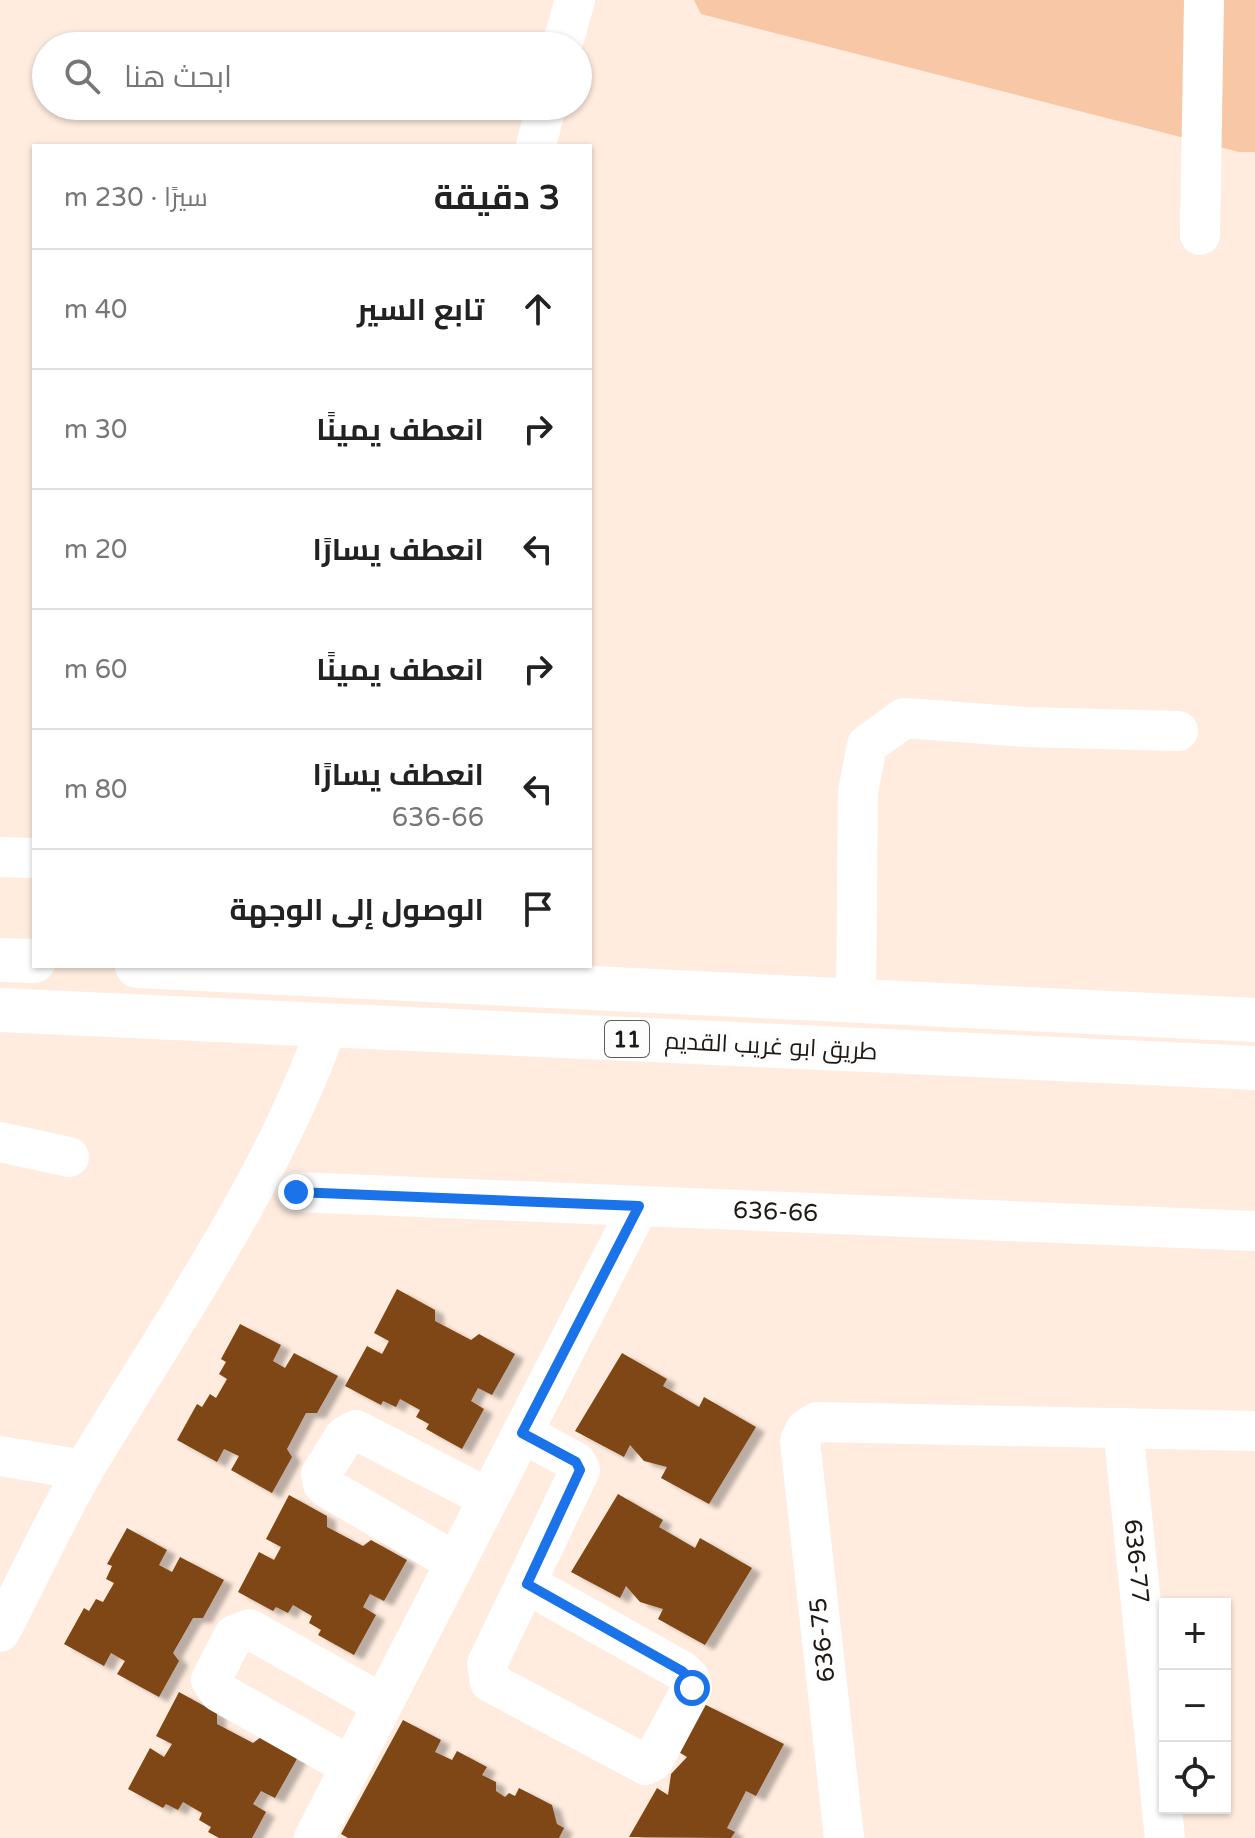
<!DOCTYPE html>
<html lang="ar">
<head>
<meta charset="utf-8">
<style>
	body { margin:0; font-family:"Varela Round",Cairo,sans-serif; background:#f6f6f6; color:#222; direction:rtl }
	.controls { position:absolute; right:24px; bottom:24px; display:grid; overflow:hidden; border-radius:0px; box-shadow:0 2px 6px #0004 }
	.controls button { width:72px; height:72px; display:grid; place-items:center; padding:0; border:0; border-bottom:2px solid #e0e0e0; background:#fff; color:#222; font:40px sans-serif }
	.stop { position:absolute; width:24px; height:24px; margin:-18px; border:6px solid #1a73e8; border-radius:50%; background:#fff }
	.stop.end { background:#1a73e8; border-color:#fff; box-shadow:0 2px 8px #0008 }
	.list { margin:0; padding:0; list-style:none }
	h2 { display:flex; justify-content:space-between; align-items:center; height:104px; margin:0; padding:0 32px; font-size:34px }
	h2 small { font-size:26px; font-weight:400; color:#767676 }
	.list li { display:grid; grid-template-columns:52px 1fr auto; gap:24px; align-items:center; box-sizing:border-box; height:120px; padding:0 32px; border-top:2px solid #e0e0e0 }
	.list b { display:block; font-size:30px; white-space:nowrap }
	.list p { margin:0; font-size:26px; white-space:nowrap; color:#767676 }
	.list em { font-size:26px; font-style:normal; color:#767676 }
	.icon { flex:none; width:44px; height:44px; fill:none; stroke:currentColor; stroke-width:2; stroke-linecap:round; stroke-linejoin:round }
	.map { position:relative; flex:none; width:1255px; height:1838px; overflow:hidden; direction:ltr }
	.search { position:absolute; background:#fff; box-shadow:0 2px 6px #0004; left:32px; top:32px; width:560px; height:88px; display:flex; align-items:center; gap:20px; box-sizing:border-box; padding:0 28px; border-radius:44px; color:#767676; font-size:30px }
	.panel { position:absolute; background:#fff; box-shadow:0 2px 6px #0004; left:32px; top:144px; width:560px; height:824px; border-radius:0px; direction:rtl }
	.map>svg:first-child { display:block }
	.green { fill:#f8c7a5 }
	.building { fill:#804612; filter:url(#shadow) }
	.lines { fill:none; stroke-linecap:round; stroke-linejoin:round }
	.minor { stroke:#fff; stroke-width:40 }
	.highway { stroke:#fff; stroke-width:44 }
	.route { stroke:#1a73e8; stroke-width:10 }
	.labels { text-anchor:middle; stroke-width:8; stroke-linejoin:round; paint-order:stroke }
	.shield { fill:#fdfdfd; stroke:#625d5a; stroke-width:2 }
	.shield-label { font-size:22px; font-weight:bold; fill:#1f1914 }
	.street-label { font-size:24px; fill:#1f1914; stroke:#fdfdfd }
</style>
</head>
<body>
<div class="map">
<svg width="1255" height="1838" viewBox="0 0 1255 1838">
	<defs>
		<filter id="shadow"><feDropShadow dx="9" dy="5" stdDeviation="2" flood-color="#0004"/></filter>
	</defs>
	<rect width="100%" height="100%" fill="#ffecdf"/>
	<!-- green -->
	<polygon class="green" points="694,0 1255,0 1255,152 1239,152 701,14"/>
	<!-- building -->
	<g class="building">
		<polygon points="397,1289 435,1310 435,1321 471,1340 479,1334 515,1354 492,1395 478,1388 471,1401 484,1409 462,1449 426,1429 429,1424 416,1417 420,1410 400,1399 396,1407 383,1401 381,1405 345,1386 367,1346 382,1354 389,1341 374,1333"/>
		<polygon points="240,1324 281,1345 273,1361 285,1368 294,1353 338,1376 317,1413 306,1413 287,1449 292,1457 272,1493 231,1470 239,1456 224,1449 217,1462 177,1440 197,1404 202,1407 210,1394 216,1398 227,1379 219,1374 226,1362 221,1359"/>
		<polygon points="622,1353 667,1379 663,1386 699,1407 704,1397 756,1427 709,1504 661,1478 667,1467 644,1461 630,1445 624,1457 575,1431"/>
		<polygon points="618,1494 663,1520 659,1527 695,1548 700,1538 752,1568 705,1645 658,1619 663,1609 640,1602 626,1586 620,1598 571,1572"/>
		<polygon points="289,1495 327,1516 327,1527 363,1546 371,1540 407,1560 384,1601 370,1594 363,1607 376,1615 354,1655 318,1635 321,1630 309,1623 312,1616 293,1605 288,1613 276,1607 273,1611 238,1592 259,1552 274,1560 281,1547 266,1539"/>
		<polygon points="127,1528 167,1550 159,1565 172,1572 180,1557 224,1580 203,1618 193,1618 173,1653 179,1661 159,1697 117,1674 125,1661 111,1653 104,1666 64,1644 84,1608 89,1611 96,1599 103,1602 114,1583 106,1579 112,1566 107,1564"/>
		<polygon points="179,1692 217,1713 217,1724 253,1743 261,1737 298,1757 275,1798 261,1791 253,1804 266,1812 252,1838 219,1838 208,1832 211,1827 199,1820 202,1813 183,1802 178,1810 166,1804 163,1808 128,1789 150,1748 164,1757 172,1744 156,1736"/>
		<polygon points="704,1704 784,1744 756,1796 746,1791 727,1828 735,1832 731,1838 629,1837 657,1788 668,1795 671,1774 687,1757 677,1751"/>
		<polygon points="403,1720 441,1740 435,1752 452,1760 457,1751 487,1767 482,1775 496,1782 496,1791 505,1797 509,1793 515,1796 519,1788 552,1805 557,1824 564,1828 559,1838 348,1838 341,1834"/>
	</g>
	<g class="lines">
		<!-- minor -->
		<g class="minor">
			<polyline points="562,46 575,0"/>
			<polyline points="536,146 546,106"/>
			<polyline points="1200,235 1204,0"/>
			<polyline points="0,857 34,858"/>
			<polyline points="856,1001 858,792 867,745 904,718 1026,727 1178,731"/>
			<polyline points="0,1142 69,1157"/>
			<path id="s1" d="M296,1192l959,39"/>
			<path id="s2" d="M1123,1428l42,410"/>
			<polyline points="522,1433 576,1462 580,1470 487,1664 490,1682 646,1765 653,1761 692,1688 690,1679 682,1671 527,1584"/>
			<polyline points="0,1456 84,1470"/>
			<polyline points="455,1562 329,1489 323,1484 321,1474 345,1436 356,1430 488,1498"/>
			<path d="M0,1632c29,-55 55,-113 86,-166 86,-143 185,-283 241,-440"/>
			<polyline points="350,1766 219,1692 211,1680 234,1635 249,1629 382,1704"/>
			<polyline points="314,1838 639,1206"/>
			<polyline points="844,1838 800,1441 806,1429 817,1422 1255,1431"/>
		</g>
		<!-- highway -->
		<g class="highway">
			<polyline points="0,960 34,961"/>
			<polyline points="137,966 1255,1020"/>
			<polyline points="0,1010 1255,1068"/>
		</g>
	</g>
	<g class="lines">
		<!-- route -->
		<polyline class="route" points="296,1192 639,1206 522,1433 576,1462 580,1470 527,1584 682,1671 690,1679 692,1688"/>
	</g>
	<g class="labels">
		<!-- shield labels -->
		<rect class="shield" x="605" y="1021" width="44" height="36" rx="6"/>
		<g class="shield-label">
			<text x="627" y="1047">11</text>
		</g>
		<!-- street labels -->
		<g class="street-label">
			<text transform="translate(771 1046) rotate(3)" y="8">طريق ابو غريب القديم</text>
			<text dy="8" stroke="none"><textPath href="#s1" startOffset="480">636-66</textPath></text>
			<text dy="8" stroke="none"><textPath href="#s2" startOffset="134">636-77</textPath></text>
			<text transform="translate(822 1640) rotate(-96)" y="8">636-75</text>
		</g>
	</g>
</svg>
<div class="controls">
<button>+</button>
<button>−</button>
<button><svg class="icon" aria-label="locate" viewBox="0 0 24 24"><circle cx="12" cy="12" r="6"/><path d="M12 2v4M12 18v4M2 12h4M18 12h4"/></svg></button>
</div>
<div class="stop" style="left:692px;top:1688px"></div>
<div class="stop end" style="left:296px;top:1192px"></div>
<div class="search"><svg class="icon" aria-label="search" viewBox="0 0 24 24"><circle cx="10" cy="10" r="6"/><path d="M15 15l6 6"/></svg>ابحث هنا</div>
<section class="panel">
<h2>3 دقيقة<small>سيرًا · 230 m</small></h2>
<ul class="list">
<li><svg class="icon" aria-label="ahead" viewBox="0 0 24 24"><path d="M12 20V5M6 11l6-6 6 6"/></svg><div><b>تابع السير</b></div><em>40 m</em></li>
<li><svg class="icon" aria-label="right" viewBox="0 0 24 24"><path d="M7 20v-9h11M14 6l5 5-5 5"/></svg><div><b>انعطف يمينًا</b></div><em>30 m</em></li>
<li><svg class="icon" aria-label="left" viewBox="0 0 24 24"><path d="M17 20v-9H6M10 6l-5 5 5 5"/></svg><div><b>انعطف يسارًا</b></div><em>20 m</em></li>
<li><svg class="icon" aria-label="right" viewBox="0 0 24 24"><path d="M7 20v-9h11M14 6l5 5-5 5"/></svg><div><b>انعطف يمينًا</b></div><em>60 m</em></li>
<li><svg class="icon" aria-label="left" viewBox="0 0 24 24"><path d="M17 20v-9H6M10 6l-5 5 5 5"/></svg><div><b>انعطف يسارًا</b><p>636-66</p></div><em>80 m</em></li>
<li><svg class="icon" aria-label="arrive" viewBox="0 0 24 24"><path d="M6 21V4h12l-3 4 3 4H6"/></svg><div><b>الوصول إلى الوجهة</b></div></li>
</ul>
</section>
</div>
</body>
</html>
